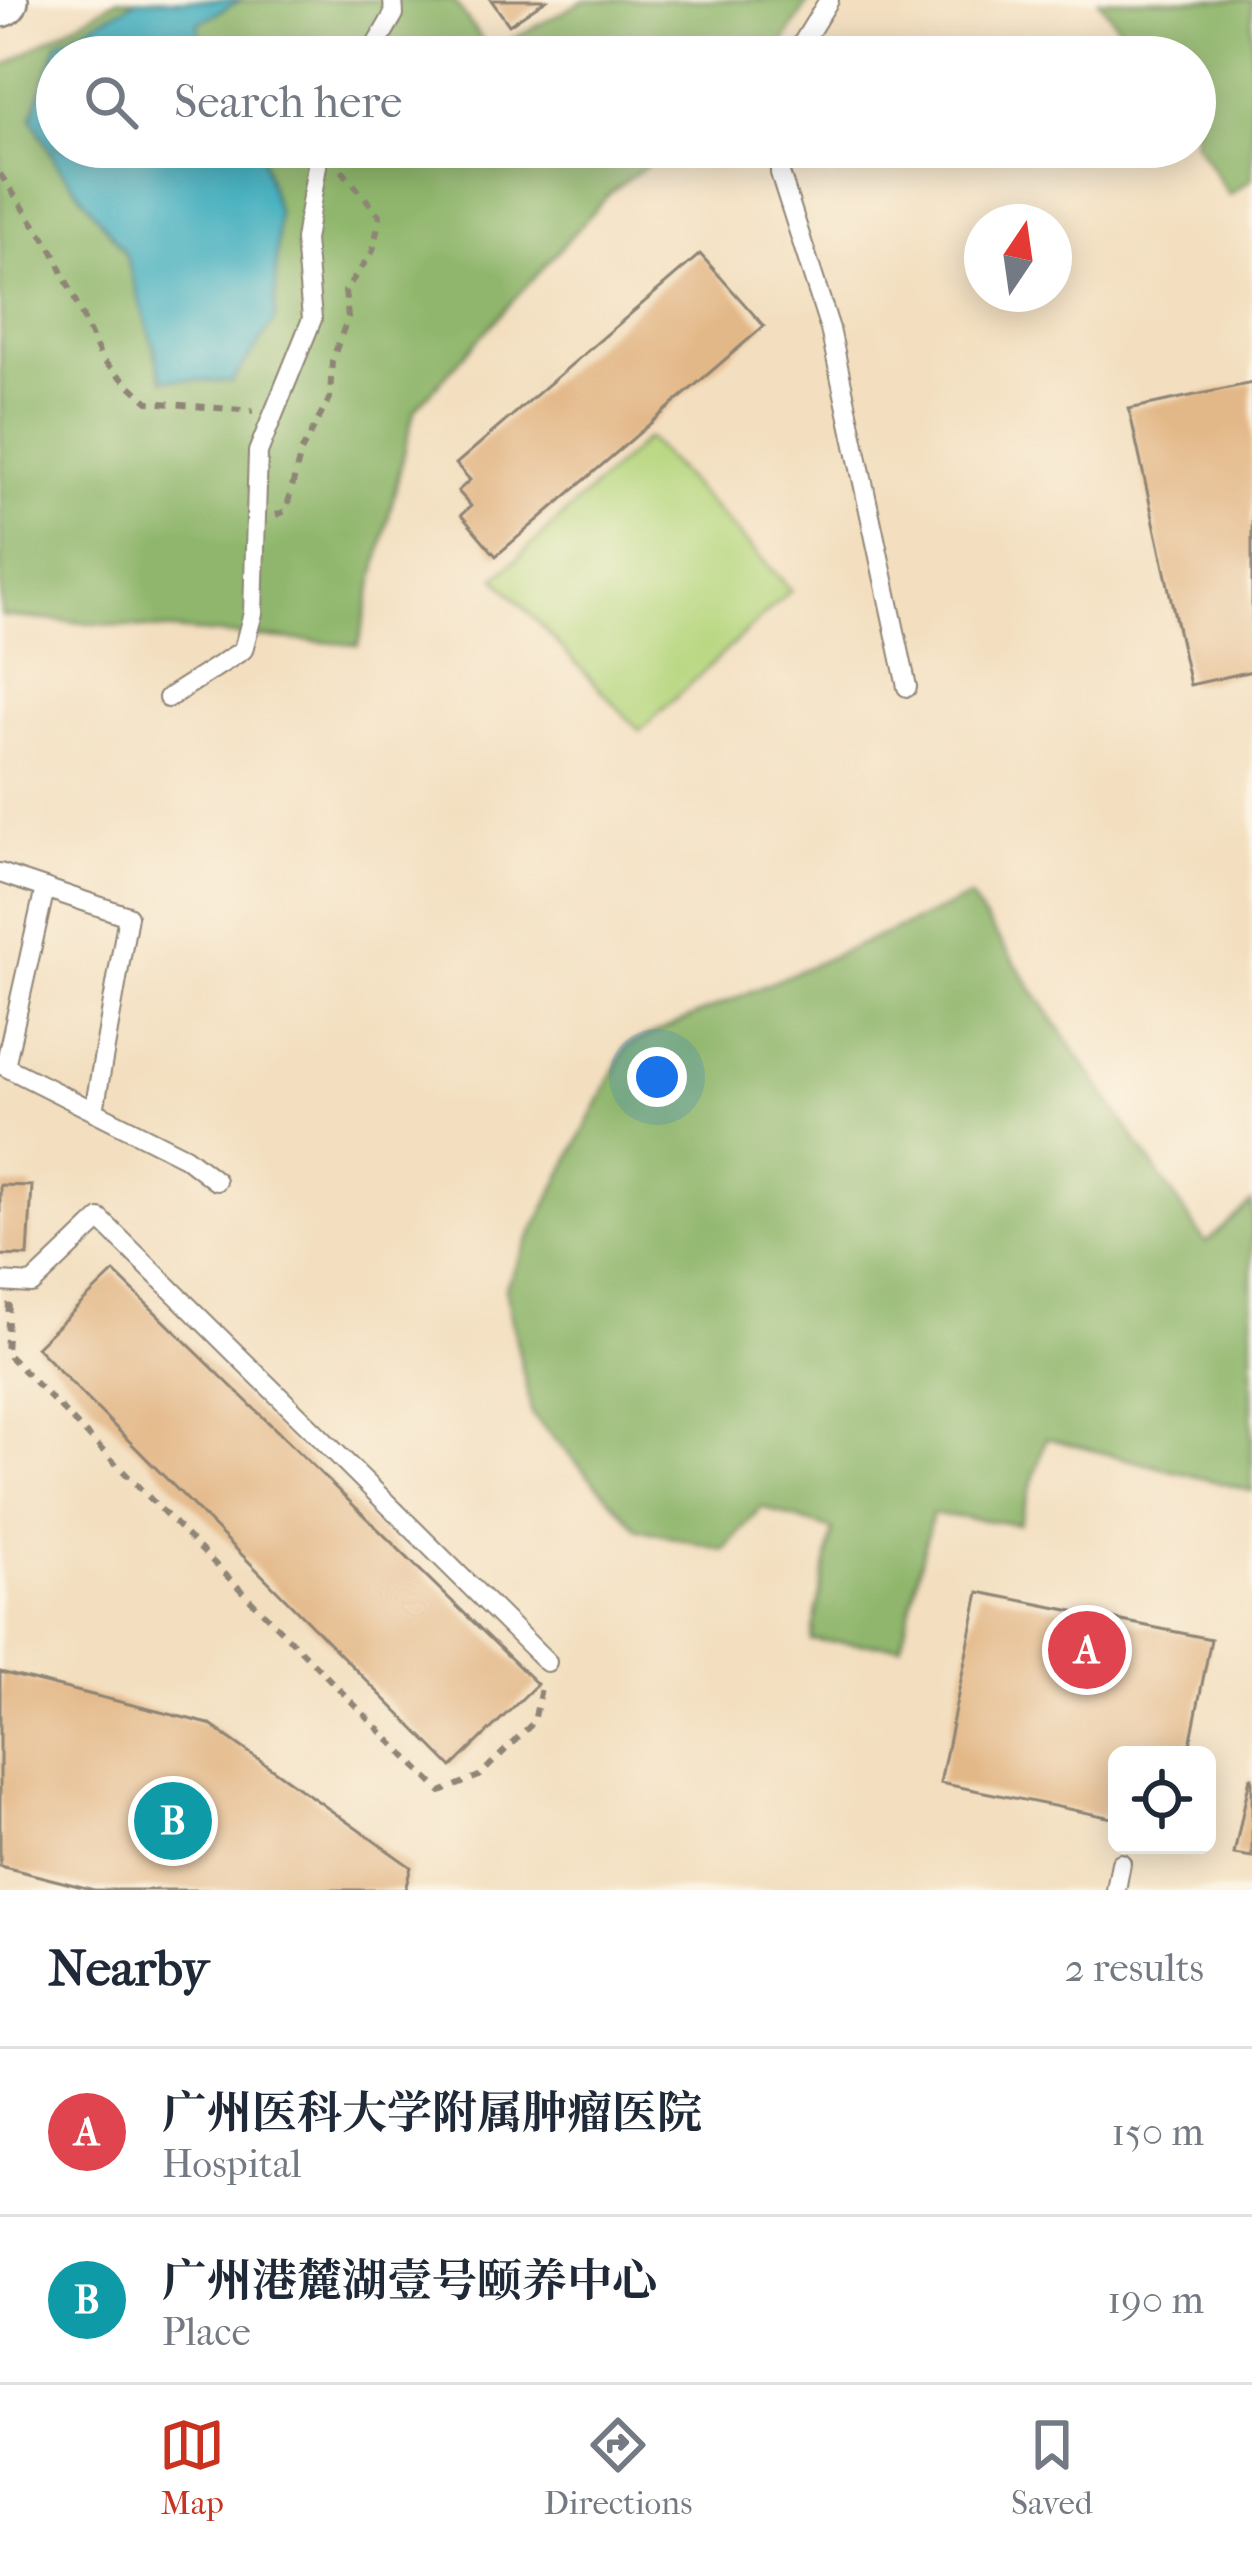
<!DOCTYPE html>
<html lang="en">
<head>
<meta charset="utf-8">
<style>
	body { margin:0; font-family:"IM FELL French Canon","Noto Serif SC",serif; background:#f2f2f3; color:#1f2937 }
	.controls { position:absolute; right:36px; bottom:36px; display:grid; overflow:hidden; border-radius:18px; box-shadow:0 6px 30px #0003 }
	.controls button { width:108px; height:108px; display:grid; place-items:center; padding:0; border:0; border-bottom:3px solid #e0e1e3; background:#fff; color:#1f2937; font:60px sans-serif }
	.compass { position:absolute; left:964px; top:204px; width:108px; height:108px; border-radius:50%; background:#fff; box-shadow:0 6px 30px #0003; rotate:13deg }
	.you { position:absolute; left:657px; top:1077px; width:42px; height:42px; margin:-30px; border:9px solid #fff; border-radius:50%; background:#1a73e8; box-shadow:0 0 0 18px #1a73e833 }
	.badge { display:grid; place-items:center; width:78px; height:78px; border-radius:50%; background:#c8321e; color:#fff; font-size:39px; font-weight:700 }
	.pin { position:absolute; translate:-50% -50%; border:6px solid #fff; box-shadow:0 3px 12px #0006 }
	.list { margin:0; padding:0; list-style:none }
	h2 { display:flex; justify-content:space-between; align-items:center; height:156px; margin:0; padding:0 48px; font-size:51px }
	h2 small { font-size:39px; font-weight:400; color:#747a83 }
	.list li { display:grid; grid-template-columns:78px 1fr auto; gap:36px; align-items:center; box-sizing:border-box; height:168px; padding:0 48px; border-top:3px solid #e0e1e3 }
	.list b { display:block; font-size:45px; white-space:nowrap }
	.list p { margin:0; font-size:39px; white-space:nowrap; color:#747a83 }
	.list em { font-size:39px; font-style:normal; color:#747a83 }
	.icon { flex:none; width:66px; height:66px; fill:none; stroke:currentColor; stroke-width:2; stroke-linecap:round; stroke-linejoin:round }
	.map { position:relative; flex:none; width:1252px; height:1890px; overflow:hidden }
	.search { position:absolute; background:#fff; box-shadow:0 6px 30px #0003; left:36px; right:36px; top:36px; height:132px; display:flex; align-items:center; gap:30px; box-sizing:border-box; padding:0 42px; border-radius:66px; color:#747a83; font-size:45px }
	.sheet { height:492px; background:#fff }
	nav { display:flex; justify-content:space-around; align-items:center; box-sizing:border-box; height:168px; border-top:3px solid #e0e1e3; background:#fff; font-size:33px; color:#747a83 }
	nav a { display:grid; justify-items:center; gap:6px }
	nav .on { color:#c8321e }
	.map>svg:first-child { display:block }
	.green { fill:#b4d57c; stroke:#708054; stroke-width:3 }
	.forest { fill:#8fb66c; stroke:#5d704c; stroke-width:3 }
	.water { fill:#42afbf; stroke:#366d75; stroke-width:3 }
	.building { fill:#e3b888 }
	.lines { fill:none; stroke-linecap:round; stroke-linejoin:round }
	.lane-casing { stroke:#8f8576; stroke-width:22 }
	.secondary-casing { stroke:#8f8576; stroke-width:56 }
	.path { stroke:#8f8576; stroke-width:6; stroke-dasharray:9 9; stroke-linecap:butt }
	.lane { stroke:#fff; stroke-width:18 }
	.secondary { stroke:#fff; stroke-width:51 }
</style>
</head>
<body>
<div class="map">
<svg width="1252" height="1890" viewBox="0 0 1252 1890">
	<rect width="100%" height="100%" fill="#fcf5e5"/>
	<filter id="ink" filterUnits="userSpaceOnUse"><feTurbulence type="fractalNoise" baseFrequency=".00833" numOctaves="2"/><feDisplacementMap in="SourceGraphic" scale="24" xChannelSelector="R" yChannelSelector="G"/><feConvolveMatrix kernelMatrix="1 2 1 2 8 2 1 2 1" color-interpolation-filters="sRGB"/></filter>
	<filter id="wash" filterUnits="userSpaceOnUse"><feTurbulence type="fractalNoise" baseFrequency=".004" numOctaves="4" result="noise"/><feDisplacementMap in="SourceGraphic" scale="48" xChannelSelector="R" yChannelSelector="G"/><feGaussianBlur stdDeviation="2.7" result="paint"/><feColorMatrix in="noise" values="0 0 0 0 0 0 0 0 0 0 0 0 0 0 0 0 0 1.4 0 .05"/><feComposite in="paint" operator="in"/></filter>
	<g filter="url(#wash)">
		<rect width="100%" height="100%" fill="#f3dfc0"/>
		<!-- green -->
		<polygon class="green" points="647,438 791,590 640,731 496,578"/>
		<!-- forest -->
		<g class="forest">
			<polygon points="117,0 138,0 58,43 32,118 59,167 125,252 163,379 278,214 259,147 671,147 609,194 414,411 358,645 1,616 0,68"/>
			<polygon points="241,0 453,0 490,51 585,0 809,0 775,57 205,57 197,23"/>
			<polygon points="1099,0 1252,0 1252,179 1229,195 1195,142 1195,57 1141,57"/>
			<polygon points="970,897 1206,1243 1252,1202 1252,1491 1046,1438 1019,1524 932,1514 901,1646 811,1640 833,1530 761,1507 724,1550 638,1529 532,1415 505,1288 627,1045"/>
		</g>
		<!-- water -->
		<polygon class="water" points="138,0 241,0 198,23 205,57 57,57 57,147 259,147 278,214 275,320 232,382 163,379 125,252 59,167 32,118 58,43"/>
		<g id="blocks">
			<!-- building -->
			<g class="building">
				<polygon points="491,0 546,0 509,25"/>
				<polygon points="700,254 764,326 496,556 461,515 471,506 458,491 470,480 456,464"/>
				<polygon points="1252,383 1252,671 1190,685 1129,409"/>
				<polygon points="0,1185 32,1186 28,1256 0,1255"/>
				<polygon points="114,1272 537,1684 452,1767 36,1347"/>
				<polygon points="979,1592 1211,1639 1188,1755 1117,1755 1117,1819 940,1783"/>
				<polygon points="0,1672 209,1724 411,1867 405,1890 94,1890 0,1866"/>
				<polygon points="1250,1778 1252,1778 1252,1857 1234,1854"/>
			</g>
		</g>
	</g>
	<g filter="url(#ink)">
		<use href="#blocks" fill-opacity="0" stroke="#8f8576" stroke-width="3"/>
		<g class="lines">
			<!-- lane casing -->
			<g class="lane-casing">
				<g id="lane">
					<polyline points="369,57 394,14 393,0"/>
					<polyline points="794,57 829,0"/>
					<polyline points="780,147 780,173 830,329 907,687"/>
					<polyline points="168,698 243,650 253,613 258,452 312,319 305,240 320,147"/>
					<polyline points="0,873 128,916 94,1111"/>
					<polyline points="0,1064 185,1157 216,1181"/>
					<polyline points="5,1066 45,888"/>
					<polyline points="0,1282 32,1284 100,1219 547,1662"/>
					<polyline points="1116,1890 1121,1863"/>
				</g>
			</g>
			<!-- secondary casing -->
			<g class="secondary-casing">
				<polyline id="secondary" points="0,1 2,0"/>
			</g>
			<!-- path -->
			<g class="path">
				<polyline points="0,174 53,251 102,360 148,402 253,411"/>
				<polyline points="276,515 286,511 301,452 330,398 332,361 348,317 345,291 373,251 380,216 340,168"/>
				<polyline points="9,1303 6,1353 441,1792 479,1776 534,1722 542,1683"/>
			</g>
			<!-- lane -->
			<use href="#lane" class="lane"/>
			<!-- secondary -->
			<use href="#secondary" class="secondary"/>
		</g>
	</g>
</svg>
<div class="controls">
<button><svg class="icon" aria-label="locate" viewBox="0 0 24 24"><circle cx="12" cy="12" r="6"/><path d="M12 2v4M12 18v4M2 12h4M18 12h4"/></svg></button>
</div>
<svg class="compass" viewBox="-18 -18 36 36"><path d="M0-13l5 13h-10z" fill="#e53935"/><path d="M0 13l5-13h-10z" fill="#747a83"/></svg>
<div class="you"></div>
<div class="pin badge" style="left:1087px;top:1650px;background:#e0444e">A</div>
<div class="pin badge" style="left:173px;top:1821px;background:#0f9aa8">B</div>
<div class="search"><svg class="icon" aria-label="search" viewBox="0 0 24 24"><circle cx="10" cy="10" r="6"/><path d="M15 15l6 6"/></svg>Search here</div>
</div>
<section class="sheet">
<h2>Nearby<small>2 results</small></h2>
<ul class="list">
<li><span class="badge" style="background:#e0444e">A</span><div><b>广州医科大学附属肿瘤医院</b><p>Hospital</p></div><em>150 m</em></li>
<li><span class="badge" style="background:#0f9aa8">B</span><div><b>广州港麓湖壹号颐养中心</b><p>Place</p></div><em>190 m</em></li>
</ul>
</section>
<nav>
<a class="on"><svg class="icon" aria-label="map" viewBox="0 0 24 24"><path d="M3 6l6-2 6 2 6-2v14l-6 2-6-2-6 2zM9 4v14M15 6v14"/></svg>Map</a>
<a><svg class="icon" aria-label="directions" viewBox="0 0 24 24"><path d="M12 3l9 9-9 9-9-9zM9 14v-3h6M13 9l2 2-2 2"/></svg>Directions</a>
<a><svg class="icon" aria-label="saved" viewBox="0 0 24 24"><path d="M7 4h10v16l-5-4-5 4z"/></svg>Saved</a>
</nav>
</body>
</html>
